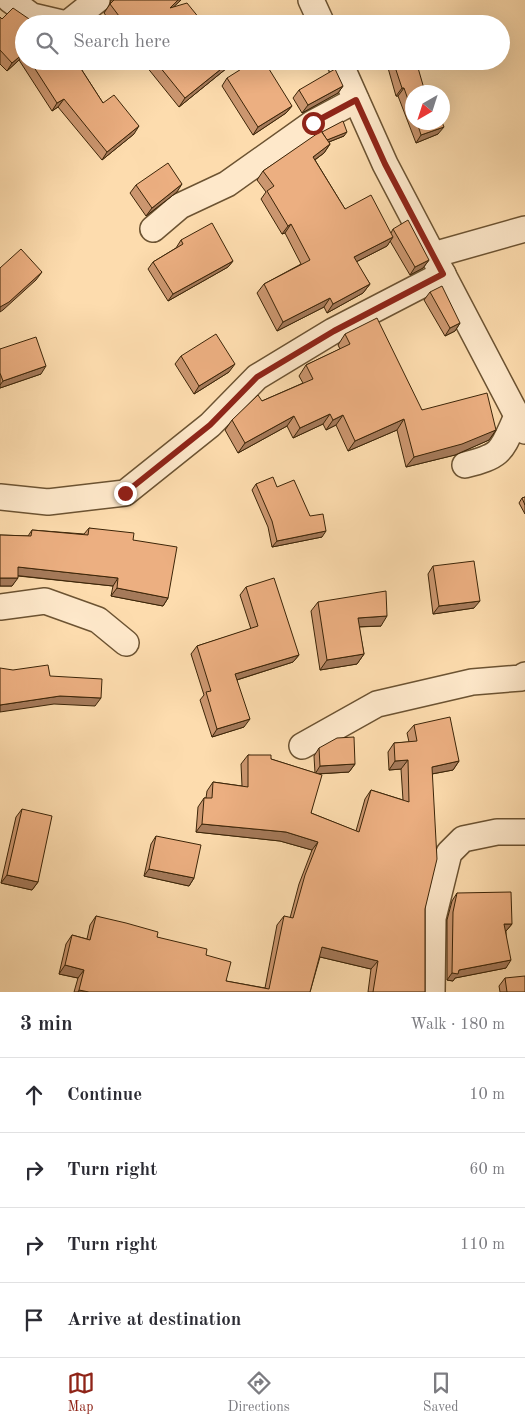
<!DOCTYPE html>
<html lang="en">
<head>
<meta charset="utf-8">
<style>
	body { margin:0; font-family:"Old Standard TT",serif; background:#f2f2f3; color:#2b2b33 }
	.compass { position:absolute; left:405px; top:85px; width:45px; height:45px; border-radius:50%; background:#fff; box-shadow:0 5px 20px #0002; rotate:219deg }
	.stop { position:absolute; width:15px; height:15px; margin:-11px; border:4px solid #8f2418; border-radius:50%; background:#fff }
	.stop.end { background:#8f2418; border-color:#fff; box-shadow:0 1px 5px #0008 }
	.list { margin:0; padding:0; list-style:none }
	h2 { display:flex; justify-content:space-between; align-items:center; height:65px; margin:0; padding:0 20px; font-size:21px }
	h2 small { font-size:16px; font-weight:400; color:#7c7c81 }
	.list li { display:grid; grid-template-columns:32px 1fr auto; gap:15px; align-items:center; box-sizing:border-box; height:75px; padding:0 20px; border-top:1px solid #e1e1e2 }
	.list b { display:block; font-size:19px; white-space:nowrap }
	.list em { font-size:16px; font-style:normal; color:#7c7c81 }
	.icon { flex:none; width:28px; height:28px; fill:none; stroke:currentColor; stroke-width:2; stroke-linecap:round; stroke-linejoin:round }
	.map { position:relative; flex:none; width:525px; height:992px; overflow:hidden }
	.search { position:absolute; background:#fff; box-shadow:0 5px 20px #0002; left:15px; right:15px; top:15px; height:55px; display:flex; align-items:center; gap:12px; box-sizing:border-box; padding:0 18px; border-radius:28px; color:#7c7c81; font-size:19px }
	.sheet { height:365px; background:#fff }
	nav { display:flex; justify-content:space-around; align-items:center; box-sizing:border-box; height:70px; border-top:1px solid #e1e1e2; background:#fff; font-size:14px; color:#7c7c81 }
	nav a { display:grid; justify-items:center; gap:2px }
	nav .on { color:#8f2418 }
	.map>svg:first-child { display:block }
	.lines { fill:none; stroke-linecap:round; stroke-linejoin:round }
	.street-casing { stroke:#6c5332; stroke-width:28 }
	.street { stroke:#fee8ca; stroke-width:25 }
	.wall { fill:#cb966f; stroke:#3c2508 }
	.shaded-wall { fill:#a57a5a; stroke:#3c2508 }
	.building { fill:#ecaf81; stroke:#3c2508 }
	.route { stroke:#8f2418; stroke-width:6 }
</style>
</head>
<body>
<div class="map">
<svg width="525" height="992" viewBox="0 0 525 992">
	<rect width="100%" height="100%" fill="#fddcae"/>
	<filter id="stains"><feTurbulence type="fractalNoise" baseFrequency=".004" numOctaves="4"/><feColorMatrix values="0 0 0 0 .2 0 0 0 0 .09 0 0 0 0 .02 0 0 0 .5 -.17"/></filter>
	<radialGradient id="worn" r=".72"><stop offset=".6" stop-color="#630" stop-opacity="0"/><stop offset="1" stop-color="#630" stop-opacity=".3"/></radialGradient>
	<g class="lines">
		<!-- street casing -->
		<g class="street-casing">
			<g id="street">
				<polyline points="10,0 32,16 66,24"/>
				<polyline points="311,0 322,24"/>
				<polyline points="67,24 97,0"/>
				<polyline points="339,61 385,164 525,431"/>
				<polyline points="153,229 180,206 227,184 313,123 356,100"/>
				<polyline points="433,255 525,229"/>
				<path d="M465,465c39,-10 36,-14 52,-49"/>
				<polyline points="0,497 48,502 125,493 210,425 257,377 333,331 443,274"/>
				<polyline points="0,607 45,601 98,620 126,643"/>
				<polyline points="302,746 377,704 472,682 521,678 525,675"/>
				<polyline points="432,992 433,918 449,853 463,839 497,832 525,832"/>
			</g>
		</g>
		<!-- street -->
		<use href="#street" class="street"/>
	</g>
	<!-- wall -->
	<g class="wall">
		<polygon points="111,0 181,0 174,6 204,24 112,24 104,13 110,4"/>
		<polygon points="0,17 2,19 24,24 24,61 76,61 103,103 134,134 102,160 58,107 52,111 19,60 7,71 0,64"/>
		<polygon points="142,61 232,61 227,68 179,107"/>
		<polygon points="386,61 416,61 412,92 412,122 442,122 438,134 416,143 398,96 396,96"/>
		<polygon points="227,78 292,106 286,113 253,135 222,86"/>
		<polygon points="343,86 338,93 302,113 293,98 299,90"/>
		<polygon points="322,132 344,136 329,142 330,144 324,153 315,160 345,209 391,233 393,229 429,260 423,268 410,275 390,241 387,246 356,262 370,284 363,293 327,313 324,307 277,331 257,293 264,284 301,264 285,233 282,234 261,199 266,192 257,180 263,171"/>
		<polygon points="136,185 177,192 146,216 130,193"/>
		<polygon points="181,240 233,261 228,267 168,301 148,269 153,262 176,248"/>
		<polygon points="430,292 460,323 455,331 445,336 424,300"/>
		<polygon points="345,334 422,410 496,430 489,440 455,455 406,467 397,430 348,451 336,425 326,430 323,424 293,438 287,426 238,453 225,430 232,420 262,401 303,383 299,376 306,365 340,349 338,345"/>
		<polygon points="0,349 41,374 0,388"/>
		<polygon points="181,356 229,372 194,394 175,364"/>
		<polygon points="256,484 277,487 310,516 322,537 272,547 268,527 252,490"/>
		<polygon points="525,497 525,514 519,503 522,498"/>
		<polygon points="89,528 133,540 168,598 163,606 111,596 113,586 18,576 12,586 0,586 0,535 28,536 32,530 84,534"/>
		<polygon points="433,566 474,608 433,614 428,574"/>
		<polygon points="246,587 299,655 293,662 237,680 244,727 212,737 200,700 204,695 191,654 197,646 251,629 240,595"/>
		<polygon points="318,602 381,626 359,627 364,654 357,664 320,670 311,611"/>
		<polygon points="414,725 459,761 453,770 432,774 425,909 425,992 368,992 371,969 320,957 310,992 74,992 78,978 59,974 66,944 72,935 87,939 90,925 96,916 157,937 206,955 226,981 265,988 277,925 284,916 290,918 299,884 312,850 280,841 196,832 198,807 204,798 206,798 207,791 213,782 242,786 241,764 248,755 271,759 315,773 314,756 319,748 355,764 349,772 318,774 311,813 356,831 365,799 371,790 403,800 401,769 389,770 388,752 394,743 409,742 407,733"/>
		<polygon points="22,809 38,882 32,890 1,883 16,817"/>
		<polygon points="156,836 194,878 189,886 144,876 151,844"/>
		<polygon points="457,893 512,924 506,931 506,968 455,978 453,981 447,980 447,920 452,901"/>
		<polygon points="505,978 525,992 500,992 499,986"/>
	</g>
	<!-- shaded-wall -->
	<g class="shaded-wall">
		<polygon points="178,0 181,0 164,16 170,8"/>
		<polygon points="24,53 19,60 7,71 12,63"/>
		<polygon points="231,61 232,61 227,68 179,107 185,98"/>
		<polygon points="343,86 338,93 302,113 308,105"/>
		<polygon points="402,88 404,88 398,96 396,96"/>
		<polygon points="64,99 58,107 52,111 57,103"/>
		<polygon points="292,106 286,113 253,135 258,127"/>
		<polygon points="139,126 134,134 102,160 107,152"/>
		<polygon points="444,127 438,134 416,143 421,135"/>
		<polygon points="347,132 344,136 321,145 324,141"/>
		<polygon points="330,144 324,153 306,166 313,157"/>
		<polygon points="182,184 177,192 146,216 152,208"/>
		<polygon points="291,224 285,233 282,234 288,226"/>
		<polygon points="393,237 387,246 348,266 354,257"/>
		<polygon points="429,260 423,268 410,275 415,267"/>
		<polygon points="233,261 228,267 168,301 173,294"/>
		<polygon points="42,272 36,280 3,310 0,312 0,307"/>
		<polygon points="370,284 363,293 327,313 333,304"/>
		<polygon points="330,298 324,307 277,331 283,322"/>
		<polygon points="460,323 455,331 445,336 450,328"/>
		<polygon points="235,364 229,372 194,394 199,386"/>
		<polygon points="46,366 41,374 0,388 0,385 3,381"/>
		<polygon points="330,414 323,424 293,438 300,428"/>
		<polygon points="343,415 336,425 326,430 333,420"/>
		<polygon points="294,416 287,426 238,453 245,443"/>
		<polygon points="404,419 397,430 348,451 355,441"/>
		<polygon points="496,430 489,440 455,455 406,467 414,457"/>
		<polygon points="326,531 322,537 272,547 277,541"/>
		<polygon points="18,567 118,578 113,586 12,575"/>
		<polygon points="0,578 18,578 12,586 0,586"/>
		<polygon points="117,588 168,598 163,606 111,596"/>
		<polygon points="480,601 474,608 433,614 439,606"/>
		<polygon points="387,616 381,626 351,627 358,618"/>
		<polygon points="364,654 357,664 320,670 327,660"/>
		<polygon points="299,655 293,662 230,682 235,674"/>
		<polygon points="60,696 101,698 95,706 54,704 0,712 0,705"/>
		<polygon points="250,719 244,727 212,737 217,729"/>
		<polygon points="408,760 401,769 389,770 395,761"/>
		<polygon points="459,761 453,770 426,775 432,767"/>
		<polygon points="355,764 349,772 315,774 320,766"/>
		<polygon points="202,824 286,832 318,842 312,850 280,841 196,832"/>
		<polygon points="149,869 194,878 189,886 144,876"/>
		<polygon points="7,875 38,882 32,890 1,883"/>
		<polygon points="504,924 512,924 506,931 499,932"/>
		<polygon points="322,947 378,961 371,969 316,956"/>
		<polygon points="511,960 506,968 455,978 453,981 447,980 452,973 459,970"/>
		<polygon points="65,965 84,970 78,978 59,974"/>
		<polygon points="79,990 89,992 78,992"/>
	</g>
	<!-- building -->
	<g class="building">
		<polygon points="114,0 178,0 170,8 187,3 204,24 125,24 110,4"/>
		<polygon points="13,8 32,21 35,24 24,24 24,53 12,63 0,50 0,17 2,19"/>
		<polygon points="30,61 76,61 103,103 114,95 139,126 107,152 64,99 57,103"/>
		<polygon points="155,61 231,61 185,98"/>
		<polygon points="254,61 264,61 292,106 258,127 227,78"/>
		<polygon points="393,61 416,61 425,92 412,92 412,111 404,88 402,88"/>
		<polygon points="335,69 343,86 308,105 299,90"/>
		<polygon points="343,121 347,132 327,140 322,132"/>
		<polygon points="417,122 442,122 444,127 421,135"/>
		<polygon points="321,131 330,144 313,157 345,209 371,195 393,237 354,257 370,284 333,304 330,298 283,322 264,284 310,260 291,224 288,226 267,191 274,186 263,171"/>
		<polygon points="168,163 182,184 152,208 136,185"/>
		<polygon points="408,220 429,260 415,267 393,229"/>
		<polygon points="212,223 233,261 173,294 153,262 183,244 181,240"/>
		<polygon points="21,249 42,272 9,302 0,307 0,268"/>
		<polygon points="442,286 460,323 450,328 430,292"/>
		<polygon points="377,318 422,410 487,393 496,430 462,444 414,457 404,419 355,441 343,415 333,420 330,414 300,428 294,416 245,443 232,420 258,395 262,401 313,379 306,365 350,344 345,334"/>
		<polygon points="216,334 235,364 199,386 181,356"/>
		<polygon points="36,337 46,366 3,381 0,373 0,349"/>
		<polygon points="273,477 277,487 294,480 310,516 323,514 326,531 277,541 272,521 256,484"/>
		<polygon points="525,497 525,505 522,498"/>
		<polygon points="89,528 134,533 133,540 177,547 168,598 117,588 118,578 18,567 18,578 0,578 0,535 31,536 32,530 88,535"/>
		<polygon points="474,561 480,601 439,606 433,566"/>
		<polygon points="274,578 299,655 235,674 250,719 217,729 206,692 211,691 197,646 258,626 246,587"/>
		<polygon points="386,591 387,616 358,618 364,654 327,660 318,602"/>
		<polygon points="48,665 50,676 102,679 101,698 60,696 0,705 0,668 13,670"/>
		<polygon points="450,717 459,761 432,767 437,859 425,909 425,992 373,992 378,961 322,947 310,992 89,992 79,990 84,970 65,965 72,935 90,940 96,916 126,923 158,932 157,937 207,949 206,955 231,962 226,981 269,989 284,916 293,918 305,875 318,842 286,832 202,824 204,798 212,798 213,782 248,787 248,755 271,755 271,759 322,775 311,813 359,832 371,790 409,802 408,760 395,761 394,743 417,741 414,725"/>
		<polygon points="354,737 355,764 320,766 319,748 337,738"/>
		<polygon points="22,809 52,816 38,882 7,875"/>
		<polygon points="156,836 201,845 194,878 149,869"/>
		<polygon points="511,892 512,924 504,924 511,960 459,970 458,974 452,973 453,912 457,893"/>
		<polygon points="525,976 525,992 507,992 505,978"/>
	</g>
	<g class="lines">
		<!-- route -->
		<polyline class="route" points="125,493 210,425 257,377 334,331 443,274 385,164 356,100 313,123"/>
	</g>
	<rect width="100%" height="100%" filter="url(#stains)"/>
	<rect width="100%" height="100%" fill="url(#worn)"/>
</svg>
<svg class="compass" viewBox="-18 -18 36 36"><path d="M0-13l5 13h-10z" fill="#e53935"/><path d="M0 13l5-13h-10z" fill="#7c7c81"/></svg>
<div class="stop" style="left:313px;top:123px"></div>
<div class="stop end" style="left:125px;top:493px"></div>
<div class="search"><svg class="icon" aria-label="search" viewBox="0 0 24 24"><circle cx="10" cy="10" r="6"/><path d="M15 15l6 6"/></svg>Search here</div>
</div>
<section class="sheet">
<h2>3 min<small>Walk · 180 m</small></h2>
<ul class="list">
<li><svg class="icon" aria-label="ahead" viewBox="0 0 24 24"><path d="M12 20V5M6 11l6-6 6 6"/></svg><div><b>Continue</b></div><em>10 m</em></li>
<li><svg class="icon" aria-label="right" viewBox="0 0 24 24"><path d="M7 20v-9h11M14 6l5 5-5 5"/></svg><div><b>Turn right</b></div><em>60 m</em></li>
<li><svg class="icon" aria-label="right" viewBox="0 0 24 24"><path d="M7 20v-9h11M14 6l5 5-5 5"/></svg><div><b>Turn right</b></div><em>110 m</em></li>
<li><svg class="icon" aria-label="arrive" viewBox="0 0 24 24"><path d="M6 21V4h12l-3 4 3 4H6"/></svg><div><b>Arrive at destination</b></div></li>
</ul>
</section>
<nav>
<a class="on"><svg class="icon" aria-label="map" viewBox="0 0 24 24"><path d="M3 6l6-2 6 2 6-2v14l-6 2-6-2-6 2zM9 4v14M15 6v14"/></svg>Map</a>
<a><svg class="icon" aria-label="directions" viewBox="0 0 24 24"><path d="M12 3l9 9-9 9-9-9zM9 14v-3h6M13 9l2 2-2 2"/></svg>Directions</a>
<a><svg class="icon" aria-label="saved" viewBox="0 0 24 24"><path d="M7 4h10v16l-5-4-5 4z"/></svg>Saved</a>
</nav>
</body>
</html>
